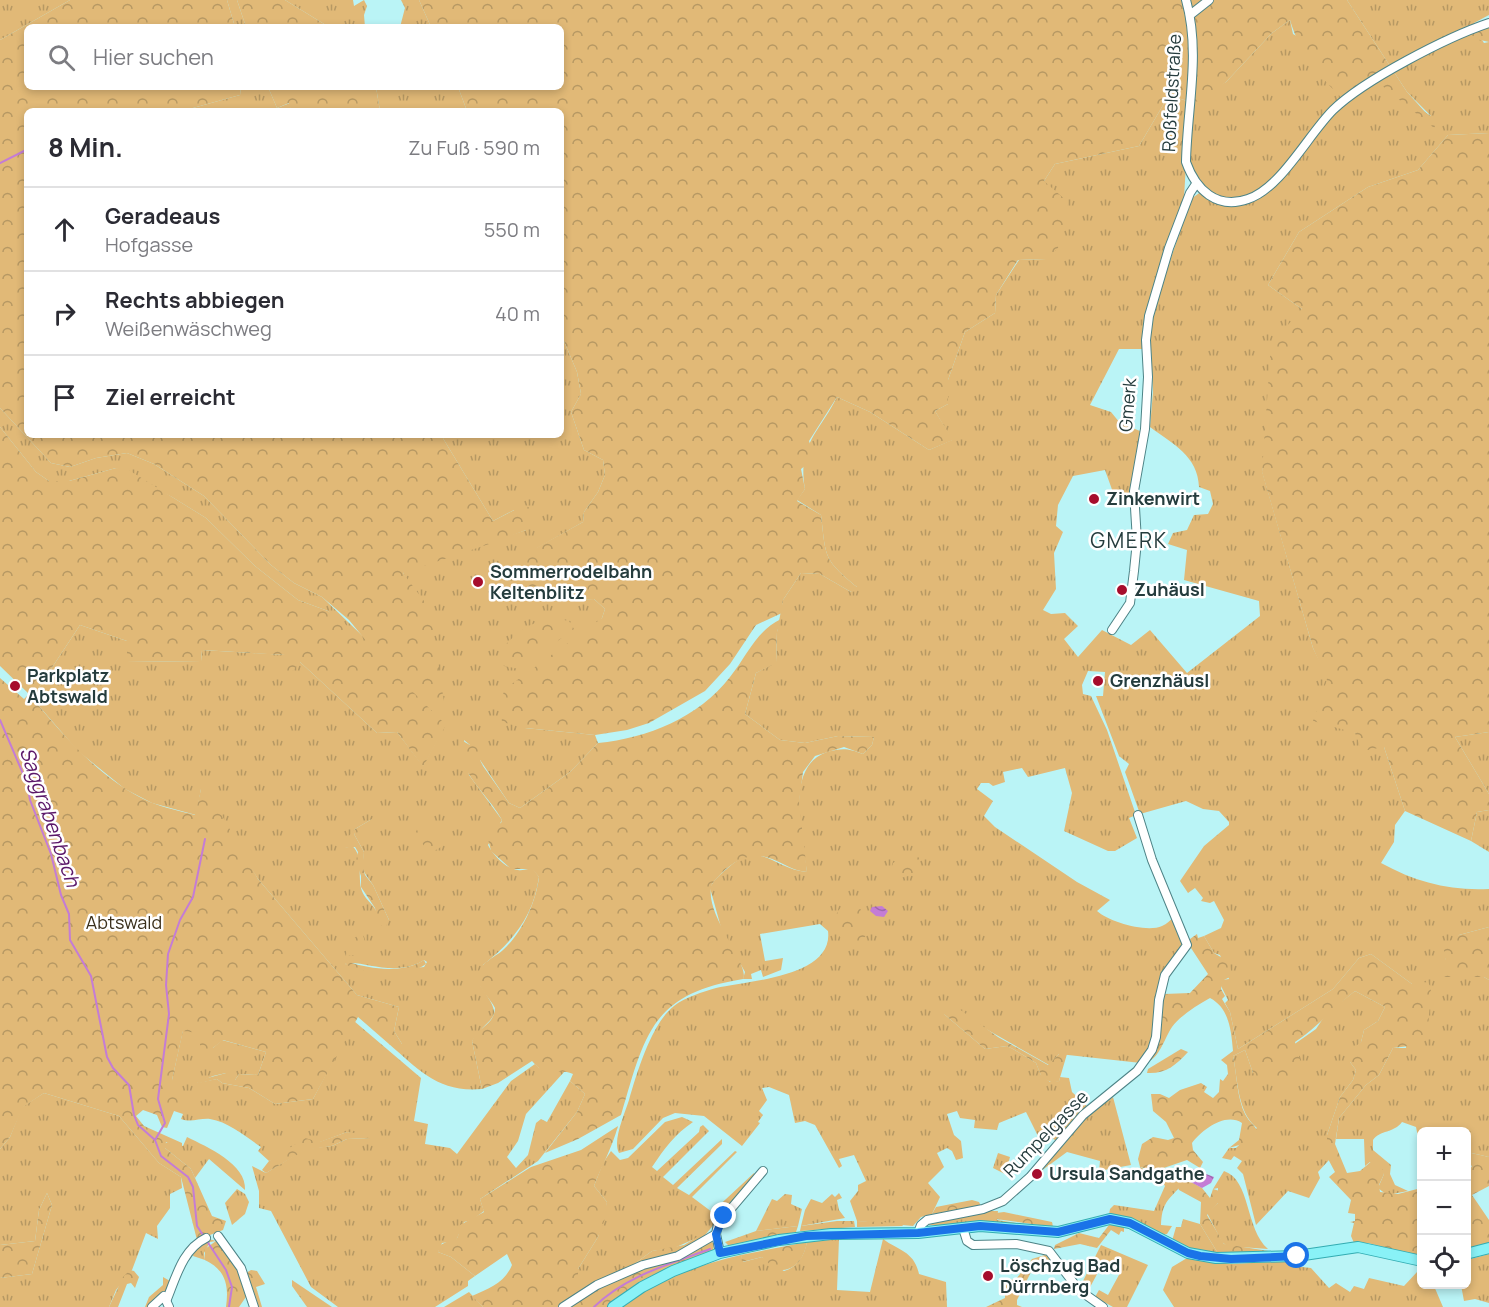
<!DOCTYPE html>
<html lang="de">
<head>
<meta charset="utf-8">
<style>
	body { margin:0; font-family:Manrope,sans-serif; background:#f2f2f3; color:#2b2b33 }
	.controls { position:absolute; right:18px; bottom:18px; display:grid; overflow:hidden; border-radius:9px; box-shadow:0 3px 9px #0003 }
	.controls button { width:54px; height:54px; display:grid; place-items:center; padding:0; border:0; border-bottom:2px solid #e1e1e2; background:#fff; color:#2b2b33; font:30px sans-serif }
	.stop { position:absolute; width:18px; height:18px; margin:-14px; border:4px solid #1a73e8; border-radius:50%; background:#fff }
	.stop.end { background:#1a73e8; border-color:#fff; box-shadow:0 2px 6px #0008 }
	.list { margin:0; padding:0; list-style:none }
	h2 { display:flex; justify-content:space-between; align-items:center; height:78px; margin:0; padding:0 24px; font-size:26px }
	h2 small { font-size:20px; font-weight:400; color:#7c7c81 }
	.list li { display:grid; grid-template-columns:39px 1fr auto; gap:18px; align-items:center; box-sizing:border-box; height:84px; padding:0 24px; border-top:2px solid #e1e1e2 }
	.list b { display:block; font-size:22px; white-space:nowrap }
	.list p { margin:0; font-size:20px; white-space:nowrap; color:#7c7c81 }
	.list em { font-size:20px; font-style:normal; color:#7c7c81 }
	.icon { flex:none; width:33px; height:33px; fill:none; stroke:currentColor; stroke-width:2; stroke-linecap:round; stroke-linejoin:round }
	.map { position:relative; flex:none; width:1489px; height:1307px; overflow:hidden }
	.search { position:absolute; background:#fff; box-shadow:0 3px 9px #0003; left:24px; top:24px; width:540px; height:66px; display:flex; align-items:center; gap:15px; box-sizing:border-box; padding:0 21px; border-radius:9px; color:#7c7c81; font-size:22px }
	.panel { position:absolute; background:#fff; box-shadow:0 3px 9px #0003; left:24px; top:108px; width:540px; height:330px; border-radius:9px }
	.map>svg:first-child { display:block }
	.grass { fill:url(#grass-tufts); fill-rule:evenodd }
	.forest { fill:url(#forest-crowns) }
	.water { fill:url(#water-waves) }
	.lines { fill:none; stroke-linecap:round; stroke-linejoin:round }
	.stream { stroke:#c47cd5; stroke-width:2 }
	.minor-casing { stroke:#4d8386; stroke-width:10 }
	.major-casing { stroke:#33acb2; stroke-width:12 }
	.minor { stroke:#fff; stroke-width:8 }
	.major { stroke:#89f2f7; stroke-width:10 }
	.route { stroke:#1a73e8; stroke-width:8 }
	.poi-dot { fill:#a60d2c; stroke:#fff; stroke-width:2 }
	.labels { text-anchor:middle; stroke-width:5; stroke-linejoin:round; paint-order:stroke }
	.street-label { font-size:18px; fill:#253c3d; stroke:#fff }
	.poi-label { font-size:18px; font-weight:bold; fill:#253c3d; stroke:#fff; text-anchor:start }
	.park-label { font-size:18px; fill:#3a2f1b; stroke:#fff }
	.water-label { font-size:20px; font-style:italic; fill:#5b1869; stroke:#fff }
	.quarter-label { font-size:21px; letter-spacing:1.5px; fill:#253c3d; stroke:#fff }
</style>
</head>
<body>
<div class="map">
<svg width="1489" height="1307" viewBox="0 0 1489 1307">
	<defs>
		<pattern id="grass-tufts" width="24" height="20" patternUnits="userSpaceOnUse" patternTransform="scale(1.5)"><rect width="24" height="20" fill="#e1b977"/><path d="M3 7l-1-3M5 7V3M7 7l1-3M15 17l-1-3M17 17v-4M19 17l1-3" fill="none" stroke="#b69863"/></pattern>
		<pattern id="forest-crowns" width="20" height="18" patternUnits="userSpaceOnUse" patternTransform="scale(1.5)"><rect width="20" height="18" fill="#e1b977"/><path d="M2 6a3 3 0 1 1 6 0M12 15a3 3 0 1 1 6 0" fill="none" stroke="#b69863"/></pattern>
		<pattern id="water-waves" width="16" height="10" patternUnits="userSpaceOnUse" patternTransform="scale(1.5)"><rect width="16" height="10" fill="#c47cd5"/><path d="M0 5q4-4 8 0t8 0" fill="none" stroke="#9f67ae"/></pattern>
	</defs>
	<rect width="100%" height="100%" fill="#baf4f6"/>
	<!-- grass -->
	<g class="grass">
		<polygon points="0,0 70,0 0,40"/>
		<polygon points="227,0 237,0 246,27 235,27"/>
		<polygon points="285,0 353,0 354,6 364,0 367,6 364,15 365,27 329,27"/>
		<polygon points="401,0 419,0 431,27 400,27 405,8"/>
		<path d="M1347,0h142v15l-15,8v5l10,15 5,-1v91l-41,2 -30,35 -50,17 -69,45 -31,53 34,24 -40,162 51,177 42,85 29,14 21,64 -10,14 -1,17 -13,21c35,19 68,28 108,26v38l-30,8 -13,23 -4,19h42l5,3v177l-22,-5 -1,-20h-44l-4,5 -2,-10 -14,-5c-8,11 -22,8 -29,18v10l18,15 -1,9 5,11 13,6 -21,4 -9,-7 6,-14 -14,-12 -5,4 -1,-27h-28l3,-21 27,-33 13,-10 14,-27h13l6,-64 -41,-30 -12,4 -26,31 -95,60 -8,-37 -5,-9 3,-3 -8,-16 2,-4 7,-1 -9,-24 -6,-2 -10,-17 17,-8 3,-8 -10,-19 -4,2 -9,-2 2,-3 -8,-10 -7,5 -8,-12 24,-35 25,-21v-3l-10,-11 -16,-2 -17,-8 -46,13 -15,-42 4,-8 -10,-8 -23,-60h7l2,-24 -17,-1 -6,14 1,9 8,2 16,34 29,85 -7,3 8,20 -22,13h-7l-44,-20 8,-38 -7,-25 -37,9 -6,-9 -19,4 2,10 -12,4 -4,-3h-8l-4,6 16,12 -9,15 11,11 82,55 33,18 -13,11c12,11 50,22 65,15 5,-2 8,-6 12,-9l10,26c-23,37 -21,83 -43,120l-82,-9 -10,11 -63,-36 -42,-15 41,35 22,-3 6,3 23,14 5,12 9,7 9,-1 1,-4 9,1 3,14 16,15 -31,35 -9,-8 -7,8 -15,-30 -27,11 -2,7 -23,-2 1,-8 -15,-2 -3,-7 -10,3 7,21 7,6 2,17 -7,2 -4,-9 -5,-3 -10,5 7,14 -16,16 12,14 -8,17 -11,3 -8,9 -56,-5 -7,-20 8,-10v-6l8,-4 -12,-26 -15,4 3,7 -3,2 -24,-43 -10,-4 -10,2 -6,-28 -20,-8 -7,1 5,12 -8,11 4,4 -5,7 2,1 -18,23 -38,-30 -29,-3 -12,5 -30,31 -14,4c-7,-12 6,-40 10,-53 8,-27 22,-76 45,-94 11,-9 29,-14 42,-18 30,-7 118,-11 112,-57l-8,-7 -60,10 5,27 18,-3 -2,12 -18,7 -2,-7 -10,4 1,5h-9l2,-7 -23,-41 -12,-43c4,-9 12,-15 19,-21 32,-28 46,3 78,5 -5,-34 -23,-106 20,-120 15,-4 21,-4 36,2l9,-9 2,-8 -36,-1 -33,7 -25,-3 -35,-26 11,-41 20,-11 1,-30 6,-32 18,-27 19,1 31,18 6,-5c-34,-28 -31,-30 -36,-72l-24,-15 8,-11c-8,-44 14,-56 32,-92l33,15 59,38 23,-10 -17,-29 13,-7v-24l17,-48 30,-19 1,-18 23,-35 27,-1 -2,-78 11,-17 84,-18 30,-51 21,7 36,-20 46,-49 18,-13 3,14 82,46 56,36 -24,-24zM1186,164l16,27 -11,8 -34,100 -7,29 3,64 -3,35c23,17 48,29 49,60l11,4 3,13 -5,10 -14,1 -7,15 -14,3 -5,11 19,6 -3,30 75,21 1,15 -73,57 -37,-43 -19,15 -29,-15 -24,27 -14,-18 14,-13 -13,-13 -14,1 -8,-4 13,-21 -2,-36 9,-21 -7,-6 2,-21 15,-29 32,-6 10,28 15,-3 10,-64 -20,-8 -9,-11 -21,-7 29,-56h24l7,-45 34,-106z"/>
		<polygon points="241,87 268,87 277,108 290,103 291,111 182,111 240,95"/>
		<polygon points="376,87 458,87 467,111 380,111"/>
		<path d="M561,334l16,38 4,22 -10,18 13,38 19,10 2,15 -7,17 -14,20 -1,10 -46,26 -3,53 60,-2 11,10 -3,9 -77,110 70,7 3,8 -28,29 -50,36 -11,-5 -39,-58 -6,-5 5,35 33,45 -14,25c5,10 18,24 30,25 5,1 10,-2 15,-1l6,8c-6,40 -25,63 -56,88l-3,20c25,37 13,26 -8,56l10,48c-43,4 -63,-19 -93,-45h13l-8,-13 5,-24 -42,-12 -99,-116 -57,-90 -5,26 -44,-12 -27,-14 -47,-38 -46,-53 48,-73 47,16 1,21 73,-1 1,-11 84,5 14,7 77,71 20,-1 26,34 22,-41 -117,-114 -30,-11 -43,-34 -49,-48 -34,-21 -56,-29 -47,13h-20l-13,-9 -36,-45v-19l51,55 19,4 26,-9 31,-5 27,11 50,32 67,69 23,18 28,14 76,73 9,-90 -4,-7 2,-3 121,-40 -12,-20 -21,11 -52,-86h120zM372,819l-18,15 10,18 -2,16 4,7 7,10 16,35 -11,-1c0,-13 -12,-17 -16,-28 -5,-13 2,-36 -10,-45l-7,2 10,-19zM424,960l3,2 -3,5 -44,5 -35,-8c14,-6 49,15 79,-4z"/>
		<polygon points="1489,732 1489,794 1455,737"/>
		<polygon points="1489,810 1489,852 1471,841 1477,812"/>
		<path d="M1355,991l30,16 -7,14 -14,9 -3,12 -11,20 6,8 -3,10 -13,17 -13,38 2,25 -11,12 2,6 -11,20 -21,-7 -32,34 -13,-51 -6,-6 5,-7 -8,-5 -3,4 -9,-2 7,-10h7l21,-20c-20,-16 -19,-48 -24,-72l12,-6 8,23 63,-44 10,-15z"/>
		<path d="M354,1021l67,57 -7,43 14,3 -3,20 25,4 7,6 54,-73 24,-17 4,4 26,3 -39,43 -8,27 -11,16 9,11 12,-13 8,-32 5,-4 6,3 23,-41 15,13 -8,18 -39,49 -58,38 4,12 -12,9 -8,2 -8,19 -14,2 -4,9 13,5 24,19 -7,5v5l-33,21h-97l-27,-20 -40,-76 -12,-3v-17l-7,-25 14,7 39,-24 27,-3 15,-7 23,-1 -23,-6 -78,29 -11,-10 3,-4c-15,-10 -32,-25 -51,-28 -10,-1 -19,4 -29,0l2,-5 -9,-3 -2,-31 11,-50 15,2 15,16 9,-8 44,12 -8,23 -19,-1 -4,6h-9v-7l-13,3 -16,7 20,-4 5,4 27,5 26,16 38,-5z"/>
		<polygon points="44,1093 119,1116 159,1163 181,1177 182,1188 170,1194 170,1208 157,1226 158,1239 146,1233 132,1270 116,1290 109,1307 0,1307 0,1278 32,1274 52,1205 47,1193 39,1210 35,1241 0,1245 0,1149 10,1137 22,1107"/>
		<polygon points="1113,1097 1131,1165 1099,1171 1100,1161 1067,1152 1037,1174 1081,1120"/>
		<path d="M682,1117l11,5c-18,12 -29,27 -41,45l5,4 42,-39 1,-5 3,-2 6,6 -46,46 10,8 49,-46v5l-45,44 12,7 46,-44 2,1 -45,45 20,15 42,-39 1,2 -49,59 -32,14 -22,3 -26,19 -48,23v-24l20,-32 9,-35 -13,-16 9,-23 8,-12 9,9 8,-2 37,-36z"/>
		<path d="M187,1137c20,10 60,27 58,53l-36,-31 -14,19 -4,-9 -26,-21 -1,-4 4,-2 15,4z"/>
		<polygon points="998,1153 1010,1157 1005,1174 993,1168"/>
		<path d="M1140,1167l7,4 14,-1 17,15v4c-12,13 -16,16 -17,36l11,1 -5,8 -6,1 -29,-16 -23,-4 1,-6 4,-4 40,6 11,-25 -5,-7 -10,-2 -1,5 -9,-9z"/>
		<path d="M1224,1171c27,9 21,58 44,78l-41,-3 -5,-4 -15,-29 11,-10v-15l-5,1z"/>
		<polygon points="237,1189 245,1194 249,1202 245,1214 232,1225 225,1203"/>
		<polygon points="839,1193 842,1198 837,1200 839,1210 845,1218 801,1226 805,1210 811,1199 822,1203 832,1194 835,1197"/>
		<polygon points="785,1194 792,1195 791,1204 802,1209 798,1226 756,1231 772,1199 777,1201"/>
		<polygon points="990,1211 998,1211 997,1220 1042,1227 927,1225"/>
		<polygon points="1183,1219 1200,1224 1219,1255 1189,1249 1172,1241 1176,1227 1181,1227"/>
		<polygon points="209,1239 216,1241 210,1242 204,1253 205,1260 193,1256 194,1251"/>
		<path d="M839,1239l-2,51 33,2 13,-53c16,12 31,12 36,35l27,8 1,25h-328c34,-27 80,-42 122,-52l2,7 19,-5 22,14c14,-4 20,-15 23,-29z"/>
		<polygon points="1101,1245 1148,1265 1127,1307 1113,1307 1095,1297 1099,1290 1108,1295 1120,1273 1103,1263 1088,1291 1081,1285"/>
		<polygon points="1489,1254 1489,1303 1475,1299 1464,1301 1461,1285 1466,1284 1467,1260"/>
		<polygon points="1187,1258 1231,1264 1294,1261 1302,1267 1311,1268 1329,1288 1336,1283 1350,1292 1354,1286 1364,1289 1369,1278 1404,1286 1417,1272 1422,1284 1434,1286 1443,1307 1174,1307 1163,1290 1172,1267"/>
		<polygon points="292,1280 332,1307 307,1307 292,1286"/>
		<polygon points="469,1292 483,1307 444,1307"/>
	</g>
	<!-- forest -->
	<g class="forest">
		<polygon points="70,0 227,0 235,27 27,27 27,87 241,87 240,95 182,111 27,111 27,435 441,435 493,521 524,505 530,508 539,520 526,530 495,542 403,573 430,609 444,702 438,709 372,648 349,620 322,597 294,583 271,565 204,496 154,464 127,453 96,458 70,467 51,463 0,408 0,40"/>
		<polygon points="237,0 285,0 329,27 246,27"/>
		<path d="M419,0h928l60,92 29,32 -2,4 -59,-48 -30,21c-25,-24 -45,-47 -55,-81l-18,13 -46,49 -24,19 -12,1 -21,-7 -30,51 -84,18 -11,17 24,21 -10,46 -12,11 -28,1 -22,35 -1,18 -30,19 -17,48v24l-13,7 18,29 -24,10 -59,-38 -33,-15 -28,44 6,17 -14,11 4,20 -8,12 24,14c5,42 2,44 36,72v4l-6,1 -31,-18 -19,-1 -18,27 -1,13 -26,12 -26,39 -25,27 -56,32 -22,7 -32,5 -70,-7 -23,-6 -2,-20 5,-13 97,-71 3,-9 -11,-10 -60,2 -15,-6c-4,-12 -12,-24 -3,-36l67,-37 1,-10 14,-20 7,-17 -2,-15 -19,-10 -13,-38 10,-18 -4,-22 -16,-38v-223h-94l-9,-24h103v-60h-130z"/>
		<polygon points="1489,23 1489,42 1476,39 1467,31"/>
		<polygon points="268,87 376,87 380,111 291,111 289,103 277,108"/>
		<polygon points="1489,133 1489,732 1455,737 1489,794 1489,810 1477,812 1471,841 1405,811 1384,747 1362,751 1355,733 1313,721 1327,680 1313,648 1262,472 1271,344 1302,309 1268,285 1299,232 1368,187 1418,170 1448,135"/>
		<path d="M0,427l36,45 13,9h20l47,-13 11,1 79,49 49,48 43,34 30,11 14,10 104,104 -23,42 -26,-35 -20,1 -77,-71 -10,12 -7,-2 2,-17 -83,-5 -1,11 -74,1v-21l-47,-16 -48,73c33,39 70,83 118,104 14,6 31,9 45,13l6,-26h6l51,90 99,116 42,12 -5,24 8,13h-13l-31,-27 -45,82 -38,5 -26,-16 -27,-5 -5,-4 -21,5 4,-4 26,-7v7h9l4,-6 19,1 8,-23 -43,-12 -10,8 -12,2 -3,-17 -15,-2 -11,49 15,20 -13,11 -7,17 -5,-1 -5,-12 -14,-5 -7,6 8,10 38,17v4l-16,-5 -1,6 26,21 21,47 14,5 -3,9 -26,10 -16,-63 -22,-14 -40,-47 -75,-23 -21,14 -13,30 -10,12v-471l24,21 5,-5 -29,-28z"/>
		<path d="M549,617l20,4 5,8 -55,40 -15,-3 -6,-11c14,-21 28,-29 51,-38z"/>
		<path d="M781,619l-4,13 -1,31 -20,10 -11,41 35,26 25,3 33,-7 36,1 -2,8 -9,9 -19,-7 -29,9 -12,16 -4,30 8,70c-14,-1 -22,-8 -35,-13 -25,-10 -45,6 -60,25 -10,28 39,81 31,95 -92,15 -98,55 -122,136l-43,24 -33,14 32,-41 8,-18 -15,-13 3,-7c-21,-9 -21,10 -41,-13l-34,22 -16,6 -10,-48c5,-14 22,-15 23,-33 -5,-10 -18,-20 -17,-32 1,-13 16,-18 25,-26 19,-17 33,-48 36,-73l-7,-8h-21l-20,-18 -5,-20 4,-5 11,-3 1,-3c-14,-26 -44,-46 -43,-79l2,-1 9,5h11l4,6 -5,9 3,6 26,37 11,5 50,-36 28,-29c50,-5 100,-25 132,-66 17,-21 26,-46 51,-58z"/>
		<polygon points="372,819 375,822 374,826 354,834 364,852 363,868 365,875 373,885 389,920 385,928 378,923 375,908 361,887 361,876 356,861 358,852 355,847 345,848 343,843 355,829"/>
		<polygon points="426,823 442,840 441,847 436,850 427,849 415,835 419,824"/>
		<polygon points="913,852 920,859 917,874 900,878 890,874 893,863"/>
		<path d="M846,903c7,0 12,3 16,8 22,23 -11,41 -22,26 -8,-11 -8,-23 6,-34z"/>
		<polygon points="1489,927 1489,980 1484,977 1442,977 1437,974 1446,958 1443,946 1459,935"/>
		<polygon points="359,934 363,935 365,942 354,955 346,956 347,945"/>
		<path d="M1197,934l1,4 6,-2 10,17 15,9 3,14 -10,5 -1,8 4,7 -3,3 8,13 8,37 95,-60 26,-31 12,-4 41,30 16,-2 3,6 -3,41 -11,16 -24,3 -14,27 -13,10 -27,33 -4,26 12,29 13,-2 13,-11 8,6 3,8 -5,11 1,7 18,2 23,-6v69l-53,-14h-14l-3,-7 3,-13 -4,-1 5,-1v-7l-7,-1 3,-13 -22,-23 6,-5 -8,-15v-22l13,-38 13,-17 3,-10 -6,-8 -2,-10 13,-10 3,-12 14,-9 7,-14 -30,-16c-22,17 -37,36 -60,51l5,18 -9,17 -26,6 -12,-10 -8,-23 -12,6c4,19 4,42 12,58 4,8 11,12 14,20l-3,6 -27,8 10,-8 3,-17c-17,-11 -40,7 -50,20l1,7 10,12 -3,6 -13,-8 -32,11 -15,-4 -2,-8 4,-15 11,-7 15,3 6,-2 -8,-16 -13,-11 -2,-17h9l9,4 11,-8 21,-7 6,4 -3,5 9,6 6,-6 1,-13 3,2 5,-7 -1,-9 -6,-5 12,-9c-2,-22 -4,-43 -23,-53 -14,8 -29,17 -38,29 -7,10 -13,32 -24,34l16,-67 26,-1 18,-19 -17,-26 -1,-9z"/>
		<path d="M424,960l2,4c-18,14 -62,11 -81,0l3,-2c23,7 54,12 76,-2z"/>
		<polygon points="949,1005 955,1006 998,1037 1048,1065 1059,1054 1067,1054 1059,1081 1053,1083 1042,1078 1036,1063 1013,1049 1007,1046 985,1049 944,1014"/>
		<path d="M1181,1049l7,3c-12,13 -22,22 -41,21l1,-4z"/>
		<path d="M618,1126c-6,22 -16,39 -24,60l13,16 -2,17 -7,18 -20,32v24l-17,14h-78l-11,-11c17,-8 32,-12 40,-31l-5,-11 -32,22 -24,-19 -13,-5 1,-6c16,-11 18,3 21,-21l24,-13 -4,-13 51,-32 50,-17z"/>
		<polygon points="347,1132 368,1135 371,1138 347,1139 332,1146 305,1150 266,1173 262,1170 269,1161 305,1138 319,1142"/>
		<polygon points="1467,1152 1489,1157 1489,1186 1472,1195 1489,1220 1489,1244 1466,1250 1466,1175 1472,1166 1467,1163"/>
		<polygon points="1179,1175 1202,1188 1210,1198 1213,1189 1223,1192 1218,1203 1207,1215 1224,1244 1275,1252 1219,1255 1200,1224 1201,1202 1179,1190 1172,1177"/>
		<polygon points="47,1193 52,1205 32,1274 0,1278 0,1245 35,1241 39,1210"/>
		<polygon points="972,1200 979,1202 981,1206 932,1214 936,1207"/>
		<polygon points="1004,1212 1052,1222 1053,1227 996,1219 996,1213"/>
		<polygon points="837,1221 854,1221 855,1227 800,1231 801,1226"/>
		<polygon points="857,1221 901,1223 903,1226 857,1227"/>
		<polygon points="1116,1224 1124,1226 1124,1232 1121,1231 1119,1235 1111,1230 1097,1248 1080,1244 1054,1249 1055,1245 1079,1233 1099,1238 1109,1225"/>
		<polygon points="798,1226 796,1232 729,1246 725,1242 756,1231"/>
		<polygon points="702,1234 706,1234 690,1248 626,1270 652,1251 684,1245"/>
		<path d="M216,1241l20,26 12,27 -9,13h-13c3,-21 0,-37 -21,-47v-11z"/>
		<polygon points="711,1241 714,1244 713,1251 651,1276 607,1307 568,1307 599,1287"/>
		<path d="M807,1242c-3,17 -12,30 -31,28l-14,-13 -20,5 -1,-7z"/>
		<polygon points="1048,1254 1069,1282 1053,1263 1041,1260 1034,1266 1017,1300 1017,1305 1022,1307 986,1307 1005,1298 1005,1281 1016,1279 1032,1259"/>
		<polygon points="130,1270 134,1271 139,1277 135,1288 131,1283 127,1284 118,1307 109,1307 123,1277"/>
		<polygon points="251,1270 257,1271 265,1284 256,1287 262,1307 256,1307 246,1273"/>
		<polygon points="163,1277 170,1281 170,1288 155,1298 148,1307 145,1307 149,1297 163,1285"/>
	</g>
	<!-- water -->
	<g class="water">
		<polygon points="882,906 888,911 884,917 876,916 870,911 872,907"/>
		<polygon points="1193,1169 1214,1177 1211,1183 1202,1188 1187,1180 1185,1175"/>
	</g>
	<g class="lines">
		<!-- stream -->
		<g class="stream">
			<polyline points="0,163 26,150"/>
			<polyline points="0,720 27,783 30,800 51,854 61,895 69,914 70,940 91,976 107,1057 113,1068 129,1085 134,1115 138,1125 155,1140 161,1156 188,1177 193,1187 197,1226 226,1270 232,1287 229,1307"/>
			<polyline points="155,1140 165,1123 158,1099 169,1014 166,985 168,954 180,920 193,897 205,839"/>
			<path d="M594,1307c31,-31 76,-43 116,-58"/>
		</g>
		<!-- minor casing -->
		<g class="minor-casing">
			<g id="minor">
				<path d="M1186,0c15,53 1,108 0,162 10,28 31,48 62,37 33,-11 60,-64 85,-89 31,-30 114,-73 156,-87"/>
				<polyline points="1190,15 1209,0"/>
				<polyline points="1112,630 1130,603 1134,571 1137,541 1134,491 1145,429 1148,377 1146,340 1149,316 1169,248 1190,193 1196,184"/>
				<polyline points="963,1228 967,1241 973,1245 1016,1244 1049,1251 1079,1290 1103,1307"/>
				<polyline points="918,1233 921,1225 927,1220 983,1209 1003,1201 1030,1177 1083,1115 1137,1071 1152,1050 1156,1037 1159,1000 1165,975 1187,945 1152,860 1138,815"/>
				<polyline points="218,1236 241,1268 254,1307"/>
				<polyline points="720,1253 716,1234 718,1224 763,1171"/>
				<path d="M167,1299c9,-22 16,-50 39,-61"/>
				<polyline points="152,1307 164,1296 169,1307"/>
				<polyline points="563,1307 597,1285 643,1265 678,1256 716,1234"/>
			</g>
		</g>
		<!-- major casing -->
		<g class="major-casing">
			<g id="major">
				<polyline points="1466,1254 1489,1248"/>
				<polyline points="613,1307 642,1287 673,1271 720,1253 779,1240 831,1234 918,1233 980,1226 1058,1232 1110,1219 1130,1223 1188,1253 1216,1258 1297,1256 1358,1247 1422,1261"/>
			</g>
		</g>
		<!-- minor -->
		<use href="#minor" class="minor"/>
		<!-- major -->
		<use href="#major" class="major"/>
	</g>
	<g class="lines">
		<!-- route -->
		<polyline class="route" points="724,1216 716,1234 720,1253 806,1236 918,1233 980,1226 1058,1232 1110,1219 1130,1223 1188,1253 1200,1256 1231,1259 1297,1256"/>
	</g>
	<!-- markers -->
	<g class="poi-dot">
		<circle cx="1094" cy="499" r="6"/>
		<circle cx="478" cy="582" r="6"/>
		<circle cx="1122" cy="590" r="6"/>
		<circle cx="1098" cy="681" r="6"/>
		<circle cx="15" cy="686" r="6"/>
		<circle cx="1037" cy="1174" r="6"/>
		<circle cx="988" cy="1276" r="6"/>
	</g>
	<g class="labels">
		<!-- street labels -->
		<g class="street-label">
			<text transform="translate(1172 93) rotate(-87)" y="6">Roßfeldstraße</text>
			<text transform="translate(1128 405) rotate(-85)" y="6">Gmerk</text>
			<text transform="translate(1046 1134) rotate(-46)" y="6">Rumpelgasse</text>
		</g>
		<!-- poi labels -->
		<g class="poi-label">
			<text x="1106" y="505">Zinkenwirt</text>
			<text x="490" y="578">Sommerrodelbahn<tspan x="490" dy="21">Keltenblitz</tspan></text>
			<text x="1134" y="596">Zuhäusl</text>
			<text x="27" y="682">Parkplatz<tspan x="27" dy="21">Abtswald</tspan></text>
			<text x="1110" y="687">Grenzhäusl</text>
			<text x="1049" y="1180">Ursula Sandgathe</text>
			<text x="1000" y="1272">Löschzug Bad<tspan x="1000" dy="21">Dürrnberg</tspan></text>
		</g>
		<!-- park labels -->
		<g class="park-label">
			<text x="124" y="929">Abtswald</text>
		</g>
		<!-- water labels -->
		<g class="water-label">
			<text transform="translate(50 817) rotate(71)" y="7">Saggrabenbach</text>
		</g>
		<!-- quarter labels -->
		<g class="quarter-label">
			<text x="1129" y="548">GMERK</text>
		</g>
	</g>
</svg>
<div class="controls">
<button>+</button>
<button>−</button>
<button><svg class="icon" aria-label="locate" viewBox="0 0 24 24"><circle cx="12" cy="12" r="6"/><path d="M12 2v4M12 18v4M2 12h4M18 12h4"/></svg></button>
</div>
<div class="stop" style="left:1297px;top:1256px"></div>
<div class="stop end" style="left:724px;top:1216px"></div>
<div class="search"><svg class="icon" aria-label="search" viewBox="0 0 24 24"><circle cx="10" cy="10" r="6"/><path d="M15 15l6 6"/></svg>Hier suchen</div>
<section class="panel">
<h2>8 Min.<small>Zu Fuß · 590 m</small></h2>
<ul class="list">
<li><svg class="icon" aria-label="ahead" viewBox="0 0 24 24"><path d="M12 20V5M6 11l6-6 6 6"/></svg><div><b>Geradeaus</b><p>Hofgasse</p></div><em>550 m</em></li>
<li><svg class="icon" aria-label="right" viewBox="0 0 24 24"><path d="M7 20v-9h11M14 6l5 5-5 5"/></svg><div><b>Rechts abbiegen</b><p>Weißenwäschweg</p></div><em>40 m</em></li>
<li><svg class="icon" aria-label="arrive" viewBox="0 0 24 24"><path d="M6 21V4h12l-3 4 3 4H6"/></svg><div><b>Ziel erreicht</b></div></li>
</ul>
</section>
</div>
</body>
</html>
